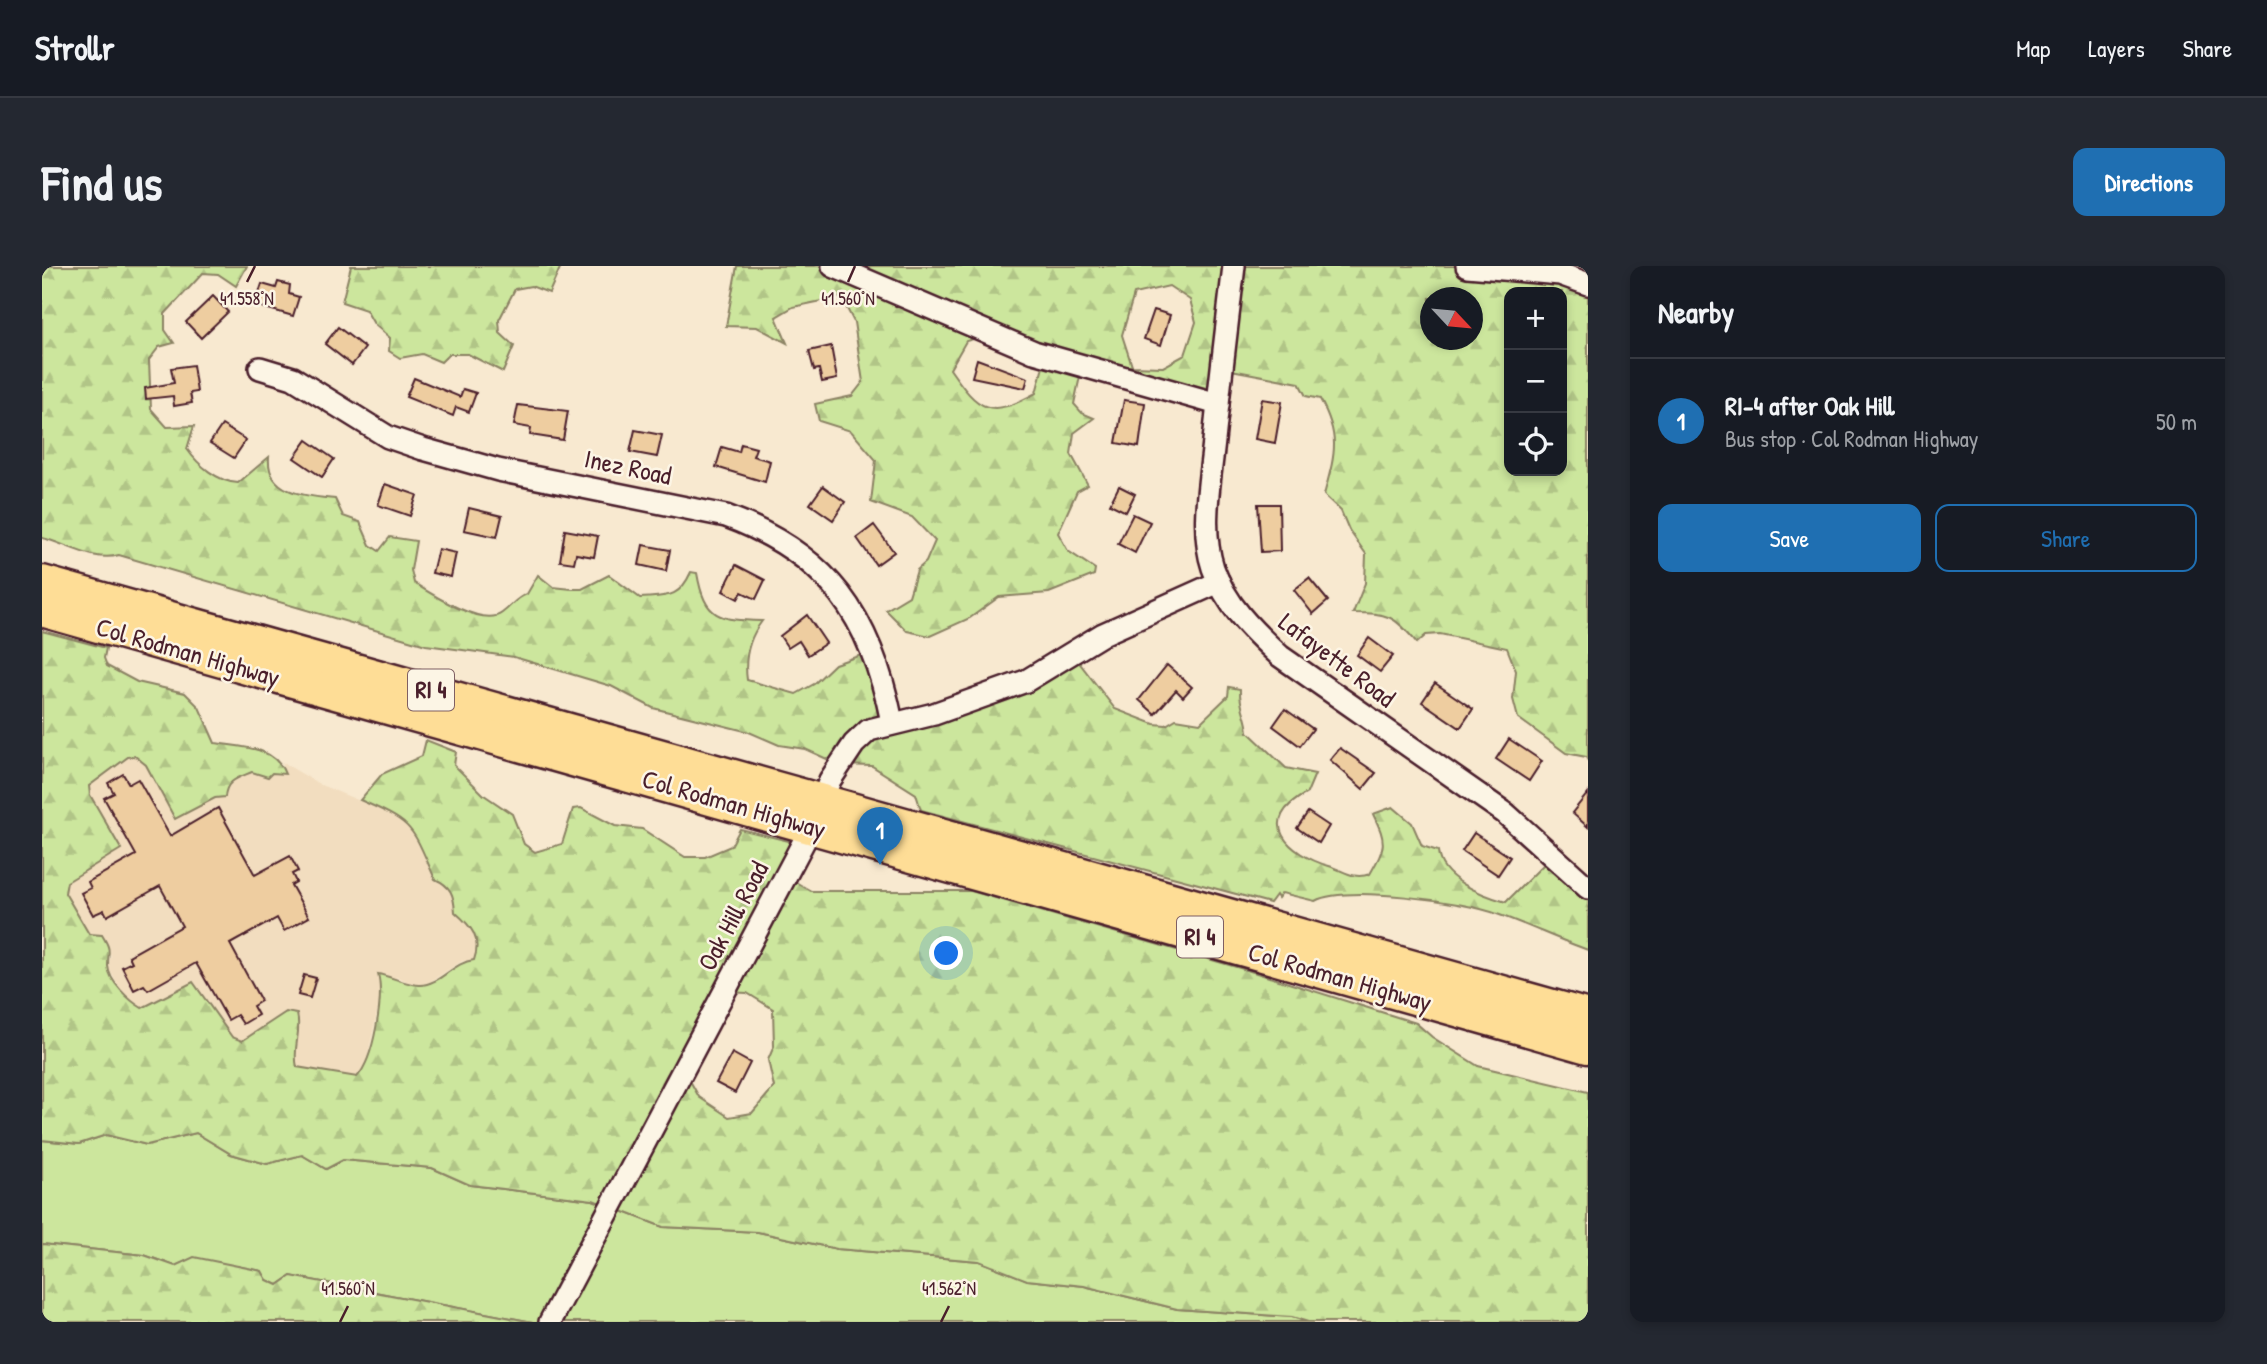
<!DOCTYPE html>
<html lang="en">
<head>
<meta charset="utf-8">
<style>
	body { margin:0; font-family:"Patrick Hand",sans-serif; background:#242831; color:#f1f3f6 }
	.controls { position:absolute; right:21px; top:21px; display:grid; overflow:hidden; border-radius:14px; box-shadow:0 4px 10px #0003 }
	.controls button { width:63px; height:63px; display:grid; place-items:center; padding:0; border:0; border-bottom:2px solid #363941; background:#171b24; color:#f1f3f6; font:35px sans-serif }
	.compass { position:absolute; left:1378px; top:21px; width:63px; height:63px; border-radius:50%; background:#171b24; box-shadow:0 4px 10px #0003; rotate:116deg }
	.you { position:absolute; left:905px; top:688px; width:24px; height:24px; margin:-18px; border:5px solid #fff; border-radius:50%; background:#1a73e8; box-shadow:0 0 0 10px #1a73e833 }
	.badge { display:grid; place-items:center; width:46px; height:46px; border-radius:50%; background:#1f6fb2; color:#fff; font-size:23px; font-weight:700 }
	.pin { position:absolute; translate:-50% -58px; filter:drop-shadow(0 2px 4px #0008) }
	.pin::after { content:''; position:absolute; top:37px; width:24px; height:21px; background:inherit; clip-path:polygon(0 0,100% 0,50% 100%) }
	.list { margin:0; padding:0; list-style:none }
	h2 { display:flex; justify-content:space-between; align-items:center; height:91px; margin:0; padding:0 28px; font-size:30px }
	h2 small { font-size:23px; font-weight:400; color:#9ea1a6 }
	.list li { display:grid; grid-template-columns:46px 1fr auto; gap:21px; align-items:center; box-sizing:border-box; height:126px; padding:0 28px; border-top:2px solid #363941 }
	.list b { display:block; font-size:26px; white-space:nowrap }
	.list p { margin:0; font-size:23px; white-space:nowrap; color:#9ea1a6 }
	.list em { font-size:23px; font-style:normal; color:#9ea1a6 }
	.actions { display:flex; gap:14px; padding:21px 28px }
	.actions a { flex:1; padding:16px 0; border:2px solid #1f6fb2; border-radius:14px; text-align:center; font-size:24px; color:#1f6fb2 }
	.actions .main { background:#1f6fb2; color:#fff }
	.icon { flex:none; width:38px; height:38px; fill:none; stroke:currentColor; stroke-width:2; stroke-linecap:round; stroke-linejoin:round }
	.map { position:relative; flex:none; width:1546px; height:1056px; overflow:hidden; border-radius:14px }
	header { display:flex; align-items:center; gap:42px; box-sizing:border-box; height:98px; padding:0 35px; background:#171b24; border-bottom:2px solid #363941 }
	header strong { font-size:33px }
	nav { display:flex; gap:38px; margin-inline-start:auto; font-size:24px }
	.intro { display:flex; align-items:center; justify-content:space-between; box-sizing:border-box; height:168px; padding:0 42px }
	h1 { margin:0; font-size:49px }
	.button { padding:18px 32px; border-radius:14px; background:#1f6fb2; color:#fff; font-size:24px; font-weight:700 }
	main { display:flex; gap:42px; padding:0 42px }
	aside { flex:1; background:#171b24; border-radius:14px; box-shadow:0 4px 10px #0003 }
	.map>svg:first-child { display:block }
	.built { fill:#f2ddbf }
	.green { fill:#cce69d; stroke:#8b8264; stroke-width:2 }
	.forest { fill:url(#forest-firs); stroke:#8b8264; stroke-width:2; fill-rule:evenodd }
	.building { fill:#eecda0; stroke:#4a1f2b; stroke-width:2 }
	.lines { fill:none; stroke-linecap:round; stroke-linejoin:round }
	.minor-casing { stroke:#4a1f2b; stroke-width:26 }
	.highway-casing { stroke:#4a1f2b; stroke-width:37 }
	.minor { stroke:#fcf5e5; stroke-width:21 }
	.highway { stroke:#fedd96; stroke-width:32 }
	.ticks { fill:none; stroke:#4a1f2b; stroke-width:2.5 }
	.labels { text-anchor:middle; stroke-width:5; stroke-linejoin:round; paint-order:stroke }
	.shield { fill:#fcf5e5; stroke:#7f5f63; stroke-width:2 }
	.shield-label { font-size:24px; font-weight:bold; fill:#4a1f2b }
	.street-label { font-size:26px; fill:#4a1f2b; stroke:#fcf5e5 }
	.ticks-label { font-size:18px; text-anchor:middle; fill:#4a1f2b; stroke:#fcf5e5; stroke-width:5; stroke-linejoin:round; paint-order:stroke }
</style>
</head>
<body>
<header>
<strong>Strollr</strong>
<nav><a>Map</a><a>Layers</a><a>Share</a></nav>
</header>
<div class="intro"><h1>Find us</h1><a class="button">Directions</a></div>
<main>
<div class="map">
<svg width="1546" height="1056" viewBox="0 0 1546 1056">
	<defs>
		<pattern id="forest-firs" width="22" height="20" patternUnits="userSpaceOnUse" patternTransform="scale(1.75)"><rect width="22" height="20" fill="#cce69d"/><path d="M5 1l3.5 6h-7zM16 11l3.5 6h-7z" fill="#b1c587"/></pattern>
	</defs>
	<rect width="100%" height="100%" fill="#f8e9d0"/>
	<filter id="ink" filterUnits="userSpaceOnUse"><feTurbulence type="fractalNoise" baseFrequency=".0143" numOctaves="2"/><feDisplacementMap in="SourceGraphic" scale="14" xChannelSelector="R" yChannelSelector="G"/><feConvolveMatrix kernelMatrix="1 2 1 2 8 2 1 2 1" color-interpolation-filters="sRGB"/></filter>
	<g filter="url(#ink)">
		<!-- built -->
		<polygon class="built" points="93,490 104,499 133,553 173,532 190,514 210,506 225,511 230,507 243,507 240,496 279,519 357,551 372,565 393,612 403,617 412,629 413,646 432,662 436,684 432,694 420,695 388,716 376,720 355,711 340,723 323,803 315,811 255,801 251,786 258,758 218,764 200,776 190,771 176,751 108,740 100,742 86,735 66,702 69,689 47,668 23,627 24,616 79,583 48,529 47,520 86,491"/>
		<!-- green -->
		<polygon class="green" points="154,867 189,888 225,898 260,889 284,903 301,894 390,902 428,919 551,934 621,961 716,966 795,983 937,995 986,1014 1042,1020 1135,1043 1250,1051 1266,1056 491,1056 249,1010 236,1019 225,1014 219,1005 152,992 133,1000 102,989 0,978 0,874 37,878 64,869 105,879"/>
		<!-- forest -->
		<g class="forest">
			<path d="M0,0h205l-11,20 -18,-12 -15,-1 -38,41v16l9,13 -15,4 -10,13 2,49 16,18 27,-1 -7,23c11,16 31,33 51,34l31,-26c-3,37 38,39 66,42l8,17 17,6 10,23 9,6 11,-14 26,4 -5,29 3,13c17,11 69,45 88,30 11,-8 12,-14 25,-19l11,-19 15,12 19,2h10l27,-14 31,23c27,-2 39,1 51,-26l6,1c8,46 22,47 65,48 -13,17 -18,37 -15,59l49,14 18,-10 21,-20 38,-13 21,67 180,-62 41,53 39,15 12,1 10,-6 24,4 28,-27 1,-9 11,2c-1,17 7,27 8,43l38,36 29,6 -8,19c-53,28 -19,61 22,73 16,5 24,14 41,8 16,-28 17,-31 3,-60l20,-7 19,16 10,23 16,5c2,28 44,44 68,51l44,-44 38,28v64c-31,-11 -60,-25 -91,-36 -33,-13 -152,-29 -182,-13l-33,-8 -4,5 -2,-3 -6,8 -349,-93 -5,-16 -44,-28 -32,-1 -35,-16 -26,-4 -30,-13 -96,-24 -42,-22 -97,-29 -88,-12 -307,-90c-24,8 -54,-12 -77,-17z"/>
			<polygon points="309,0 519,0 507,27 489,20 473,23 457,54 458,67 472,80 461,106 426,88 407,88 399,96 380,88 358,92 347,85 348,72 332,58 324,44 300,36"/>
			<path d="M695,0h742l109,18v477l-2,-4 -20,-4 -48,-35 -5,-19 3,-28 -9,-23 -67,-14 -14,1 -9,8c-23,-28 -29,-30 -64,-30l12,-30 1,-29 -17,-24 -8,-19 -17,-16c11,-41 17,-58 -4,-96l-14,-3 -7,-13 -73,-14 -5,27 -71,-11 -18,-19 -50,1 -8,37 8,9 12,5 -20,15 -3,21 17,31 -11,6 -19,42 10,18 27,18 -1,6 -45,18 -50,4 -29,21 -40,18 -23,-5 -21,-21 23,-14 8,-26 9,-8 9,-21 -23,-24 -41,-15 5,-42 -25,-29 -32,-10 -4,-17 37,-8 11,-14 -9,-60 -13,-25 -48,10 -17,10 11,26 -30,-16 -31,-1zM1127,20l21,14 6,22 -11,33 -22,12 -31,-1 -10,-31 12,-41zM1467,26h53v179h-53zM1388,32h42v42h-42zM949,68l54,25 -9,34c-47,26 -57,18 -86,-24l16,-28z"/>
			<path d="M0,365l64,17 -2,10 3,8 30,16 48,11 14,14 16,36c26,4 60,3 70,31l-13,-1 -4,4 -16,-5c-14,6 -26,8 -27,25l-10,1 -40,21 -29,-54 -11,-9 -7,1 -39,29 1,9 31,54 -54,33 -2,11 24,41 13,1c10,16 6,15 6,31 1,16 22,35 34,42l51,-26 39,55 10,4 44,-29 11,2c5,18 -5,34 0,53l60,10c17,-18 27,-80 21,-103 11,2 33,12 42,11 20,0 33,-23 54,-25 8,-22 -3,-34 -19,-48 -1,-17 -4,-26 -20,-33 -24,-54 -20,-55 -75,-79l22,-26 40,-18 4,-16 30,12 -2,13 30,30 28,19 12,30 11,8 27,-8 11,-35 8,-1 34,18 27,3 43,28h20l26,-11 9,-17 8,2 53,13 -14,33 24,14h160l276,79 169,53 16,14 46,29 110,26v230h-280l-16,-5 -115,-8 -93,-23 -57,-6 -48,-19 -142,-12 -79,-17 -95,-5 -70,-27 -123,-15 -38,-17 -89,-8 -17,9 -24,-14 -35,9 -36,-10 -35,-21 -49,12 -41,-10 -27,9 -37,-4zM685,726l20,1 26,16 1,37 -6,14 6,27 -22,26 -23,4 -30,-20 -15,-27z"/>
			<polygon points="0,978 102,989 133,1000 152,991 220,1005 225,1014 236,1019 249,1010 491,1056 0,1056"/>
		</g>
		<!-- building -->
		<g class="building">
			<polygon points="236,16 248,19 247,28 257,31 251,50 213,39 220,18 234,22"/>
			<polygon points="171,30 186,46 159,72 144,56"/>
			<polygon points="1112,44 1128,49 1119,79 1102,73"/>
			<polygon points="296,61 323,82 310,99 283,78"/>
			<polygon points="789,80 795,113 780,116 777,103 772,104 767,85"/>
			<polygon points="935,93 986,112 983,122 930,111"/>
			<polygon points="151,99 155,126 148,127 150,137 132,140 131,130 104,133 103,122 132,117 129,102"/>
			<polygon points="372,112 418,131 421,123 434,127 427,146 414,141 411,150 364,131"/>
			<polygon points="1220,133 1240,136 1233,177 1213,173"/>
			<polygon points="1082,134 1103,137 1097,181 1074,177"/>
			<polygon points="476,139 526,145 521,174 488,169 489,162 472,159"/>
			<polygon points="180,159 204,174 192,192 168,177"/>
			<polygon points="593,164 620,169 615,191 588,186"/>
			<polygon points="265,174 292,193 280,211 252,192"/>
			<polygon points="699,178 714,182 711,190 728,195 723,216 674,201 680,181 697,186"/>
			<polygon points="343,218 375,229 368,250 336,239"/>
			<polygon points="781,220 803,236 791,254 768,238"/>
			<polygon points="1077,220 1093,228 1084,246 1068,238"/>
			<polygon points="1216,238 1237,238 1238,285 1219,286"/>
			<polygon points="427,242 460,250 455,271 422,264"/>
			<polygon points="1091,248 1108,256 1093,287 1076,278"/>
			<polygon points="832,259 852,286 834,299 815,272"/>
			<polygon points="523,264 556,270 552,291 534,288 532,297 518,295"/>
			<polygon points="601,279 628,284 624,305 597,299"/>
			<polygon points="396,283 414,287 409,311 390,307"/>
			<polygon points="694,299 723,314 714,333 700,326 696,333 681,325"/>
			<polygon points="1267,312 1286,335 1271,348 1252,324"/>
			<polygon points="765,349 784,377 766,389 757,375 746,382 738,370"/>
			<polygon points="1327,372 1351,390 1338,406 1315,389"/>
			<polygon points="1125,399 1150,421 1141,431 1134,424 1113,448 1097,434"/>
			<polygon points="1393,417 1431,443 1418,462 1380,436"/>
			<polygon points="1243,443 1271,463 1258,480 1231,460"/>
			<polygon points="1467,473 1500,495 1487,515 1454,493"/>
			<polygon points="1298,482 1334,507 1321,523 1288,494"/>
			<polygon points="81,508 87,518 96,513 128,570 176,542 213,609 248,590 256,605 250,608 254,616 249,619 267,651 242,665 235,652 188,678 219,735 211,740 216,749 201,758 195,749 186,754 154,697 106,724 102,719 92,724 80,701 90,696 87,690 140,660 118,620 65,650 62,644 51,649 39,627 49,622 46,616 94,589 62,532 72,527 66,517"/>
			<polygon points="1546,527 1546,561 1530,547"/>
			<polygon points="1266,546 1287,560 1277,577 1255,562"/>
			<polygon points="1432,567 1468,591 1456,609 1420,585"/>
			<polygon points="262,709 274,712 268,732 256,729"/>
			<polygon points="690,787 708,797 693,827 674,817"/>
		</g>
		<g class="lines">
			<!-- minor casing -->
			<g class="minor-casing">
				<g id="minor">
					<polyline points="791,0 992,86 1176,138"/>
					<path d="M1192,0c-7,58 -14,117 -20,175 -4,40 -14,88 -1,127 13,37 39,62 67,88l225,157 83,75"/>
					<polyline points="1425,0 1518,8 1546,18"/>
					<path d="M218,102l33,10 95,59 35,12 75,21 228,46c103,38 145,101 166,206"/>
					<polyline points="508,1056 770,560 788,514 812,478 827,464 892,448 984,415 1061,368 1177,316"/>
				</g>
			</g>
			<!-- highway casing -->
			<g class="highway-casing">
				<g id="highway">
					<path d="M0,316c516,141 1030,293 1546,434"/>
					<polyline points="0,344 1546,781"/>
				</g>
			</g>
			<!-- minor -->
			<use href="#minor" class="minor"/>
			<!-- highway -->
			<use href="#highway" class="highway"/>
		</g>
	</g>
	<!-- ticks -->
	<path class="ticks" d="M205,16l8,-16M806,16l7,-16M298,1056l8,-16M899,1056l8,-16"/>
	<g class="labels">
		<!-- shield labels -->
		<g class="shield">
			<rect x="366" y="403.5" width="46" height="41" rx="5"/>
			<rect x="1135" y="650.5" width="46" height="41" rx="5"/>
		</g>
		<g class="shield-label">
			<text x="389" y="432">RI 4</text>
			<text x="1158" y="679">RI 4</text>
		</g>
		<!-- street labels -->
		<g class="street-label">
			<text transform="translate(586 201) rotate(12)" y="9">Inez Road</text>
			<text transform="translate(146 386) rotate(16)" y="9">Col Rodman Highway</text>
			<text transform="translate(1295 394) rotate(37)" y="9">Lafayette Road</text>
			<text transform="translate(692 538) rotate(16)" y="9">Col Rodman Highway</text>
			<text transform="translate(691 650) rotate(-62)" y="9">Oak Hill Road</text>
			<text transform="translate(1298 711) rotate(16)" y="9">Col Rodman Highway</text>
		</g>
	</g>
	<g class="ticks-label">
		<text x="205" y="39">41.558°N</text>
		<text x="806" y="39">41.560°N</text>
		<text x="306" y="1029">41.560°N</text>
		<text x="907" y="1029">41.562°N</text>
	</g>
</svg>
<div class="controls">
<button>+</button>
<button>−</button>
<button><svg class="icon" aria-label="locate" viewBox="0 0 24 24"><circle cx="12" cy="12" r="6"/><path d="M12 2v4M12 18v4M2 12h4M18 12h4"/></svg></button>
</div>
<svg class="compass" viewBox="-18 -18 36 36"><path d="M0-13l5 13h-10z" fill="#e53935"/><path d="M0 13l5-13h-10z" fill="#9ea1a6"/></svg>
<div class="you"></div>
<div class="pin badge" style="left:838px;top:599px">1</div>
</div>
<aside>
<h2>Nearby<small></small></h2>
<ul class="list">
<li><span class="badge">1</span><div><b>RI-4 after Oak Hill</b><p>Bus stop · Col Rodman Highway</p></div><em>50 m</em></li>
</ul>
<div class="actions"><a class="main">Save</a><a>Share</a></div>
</aside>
</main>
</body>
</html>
